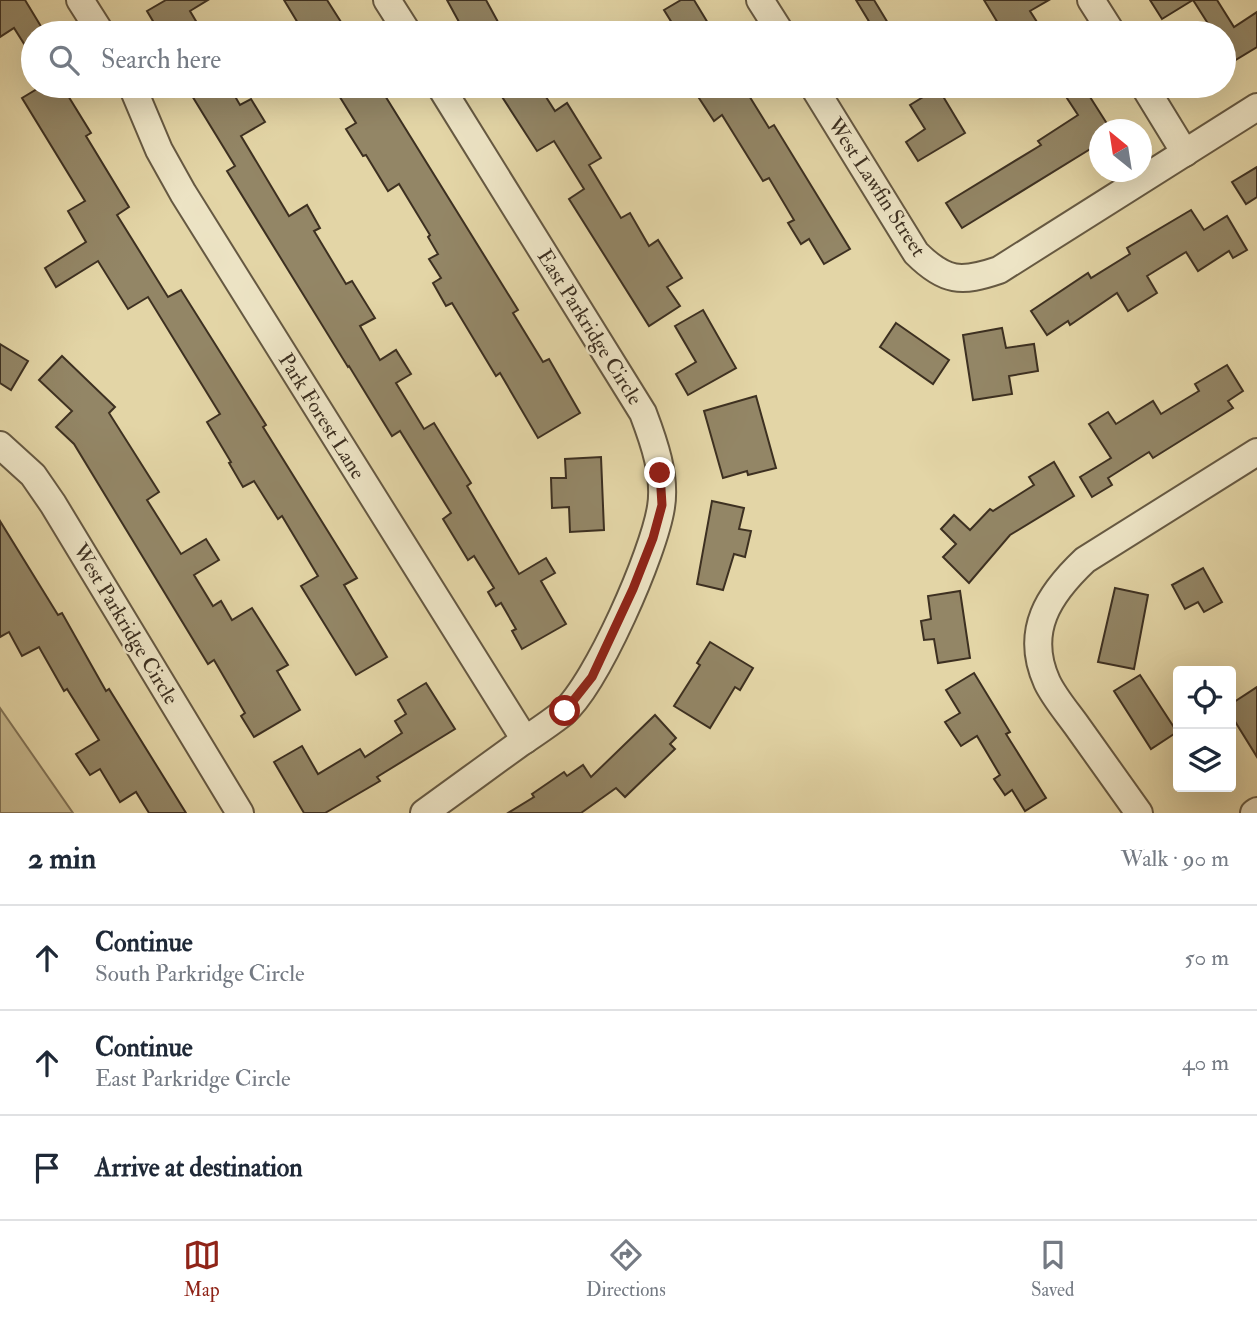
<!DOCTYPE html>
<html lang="en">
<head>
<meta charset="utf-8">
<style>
	body { margin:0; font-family:"IM FELL Double Pica",serif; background:#f2f2f3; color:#1f2937 }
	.controls { position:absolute; right:21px; bottom:21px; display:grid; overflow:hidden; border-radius:7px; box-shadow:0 7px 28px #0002 }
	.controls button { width:63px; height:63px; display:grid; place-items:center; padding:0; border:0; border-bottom:2px solid #e0e1e3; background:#fff; color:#1f2937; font:35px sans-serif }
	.compass { position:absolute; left:1089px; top:119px; width:63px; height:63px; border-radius:50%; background:#fff; box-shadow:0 7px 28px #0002; rotate:330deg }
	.stop { position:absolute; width:21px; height:21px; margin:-16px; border:5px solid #8f2418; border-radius:50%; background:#fff }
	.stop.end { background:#8f2418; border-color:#fff; box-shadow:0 2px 7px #0008 }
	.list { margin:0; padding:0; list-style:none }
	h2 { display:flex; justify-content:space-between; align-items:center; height:91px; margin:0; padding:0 28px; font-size:30px }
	h2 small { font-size:23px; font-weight:400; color:#747a83 }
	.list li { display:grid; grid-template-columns:46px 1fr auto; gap:21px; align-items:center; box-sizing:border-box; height:105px; padding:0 28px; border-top:2px solid #e0e1e3 }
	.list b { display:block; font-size:26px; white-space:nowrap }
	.list p { margin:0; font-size:23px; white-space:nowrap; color:#747a83 }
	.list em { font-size:23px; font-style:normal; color:#747a83 }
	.icon { flex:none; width:38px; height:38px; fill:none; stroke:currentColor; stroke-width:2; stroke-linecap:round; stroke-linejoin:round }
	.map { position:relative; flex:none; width:1257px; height:813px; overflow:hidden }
	.search { position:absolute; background:#fff; box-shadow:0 7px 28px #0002; left:21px; right:21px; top:21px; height:77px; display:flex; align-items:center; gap:18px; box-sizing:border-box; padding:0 24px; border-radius:38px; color:#747a83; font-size:26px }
	.sheet { height:406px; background:#fff }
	nav { display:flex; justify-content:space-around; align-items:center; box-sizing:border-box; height:98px; border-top:2px solid #e0e1e3; background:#fff; font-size:19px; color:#747a83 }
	nav a { display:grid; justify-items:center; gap:4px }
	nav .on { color:#8f2418 }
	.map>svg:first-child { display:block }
	.green { fill:#c7b98f; stroke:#827458; stroke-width:2 }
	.building { fill:#938666; stroke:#3d3021; stroke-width:2 }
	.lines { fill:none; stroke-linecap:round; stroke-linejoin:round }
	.minor-casing { stroke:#665942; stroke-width:30 }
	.minor { stroke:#ede4c5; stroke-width:26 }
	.route { stroke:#8f2418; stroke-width:9 }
	.labels { text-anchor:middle; stroke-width:5; stroke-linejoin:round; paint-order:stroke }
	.street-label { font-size:21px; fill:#3d3021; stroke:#ede4c5 }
</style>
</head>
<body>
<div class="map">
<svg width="1257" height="813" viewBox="0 0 1257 813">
	<rect width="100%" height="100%" fill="#e3d5a6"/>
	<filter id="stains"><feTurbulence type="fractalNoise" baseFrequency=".00286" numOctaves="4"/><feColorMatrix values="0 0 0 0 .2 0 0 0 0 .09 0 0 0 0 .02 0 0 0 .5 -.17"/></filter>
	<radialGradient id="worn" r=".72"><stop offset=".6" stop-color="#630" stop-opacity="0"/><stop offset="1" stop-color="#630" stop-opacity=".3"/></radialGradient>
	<!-- green -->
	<polygon class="green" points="0,708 73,813 0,813"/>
	<!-- building -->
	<g class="building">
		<polygon points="0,0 25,0 45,33 33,33 33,58 14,28 0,37"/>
		<polygon points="166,0 208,0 190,11 203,33 160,33 147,11"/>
		<polygon points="284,0 327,0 348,33 304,33"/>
		<polygon points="447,0 486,0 504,33 465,33"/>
		<polygon points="681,0 694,0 714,33 656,33 672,23 664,10"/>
		<polygon points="856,0 874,0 894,33 876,33"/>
		<polygon points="984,0 1049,0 1030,11 1044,33 1004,33"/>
		<polygon points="1150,0 1217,0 1234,27 1257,12 1257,47 1224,67 1224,33 1214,33 1193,0 1162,19"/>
		<polygon points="42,86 62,86 91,133 86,136 129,207 117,215 168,297 181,290 266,425 263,427 357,578 344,585 387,657 356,675 301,586 318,576 282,516 278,519 254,481 243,487 229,463 231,462 207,422 220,414 148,297 128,309 98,261 56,287 45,268 86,242 68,211 85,201 22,98"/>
		<polygon points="186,86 229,86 240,105 251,99 265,122 241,136 289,216 307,205 320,228 314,231 346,284 352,281 375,318 360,326 380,360 396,350 411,374 396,383 424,429 434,423 471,483 467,486 519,574 546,558 555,573 541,581 566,624 522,649 512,631 516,629 501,603 496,606 488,592 494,588 474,556 468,560 443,519 451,513 400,431 392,436 349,366 348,367 227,171 235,166"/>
		<polygon points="333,86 379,86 518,310 513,313 543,362 549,359 580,413 538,438 500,373 496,376 452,303 446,306 433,283 441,278 429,259 438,254 428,237 430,235 399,184 388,191 366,155 363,156 346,129 356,123"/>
		<polygon points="495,86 539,86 555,111 567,103 601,158 589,165 621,218 630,213 649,246 658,240 682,278 667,287 680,306 649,326 569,199 584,189 554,141 537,151"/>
		<polygon points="705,86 743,86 769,128 774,125 850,249 824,264 809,239 801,244 788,223 794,220 769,178 763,181 722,115 714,121 699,98 709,92"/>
		<polygon points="1059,86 1083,86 1111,130 1100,130 1100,143 962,228 946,203 1041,145 1038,141 1078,115"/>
		<polygon points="938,88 965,133 918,161 906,142 925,129 910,105"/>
		<polygon points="1257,167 1257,197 1246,204 1232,182"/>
		<polygon points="1191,210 1204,230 1227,216 1247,250 1233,258 1229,251 1198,271 1186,252 1147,276 1157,293 1128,311 1117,293 1070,325 1068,321 1047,335 1031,311 1088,273 1091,278 1130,254 1127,248"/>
		<polygon points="703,310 736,368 688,395 676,374 696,362 675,326"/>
		<polygon points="896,323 949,360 933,384 880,347"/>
		<polygon points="1002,328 1006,348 1034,344 1038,371 1009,376 1012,394 973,400 963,335"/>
		<polygon points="0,344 28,361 11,390 0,383"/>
		<polygon points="62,356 115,407 109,413 159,492 147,500 181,554 206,539 219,560 194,575 213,606 221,601 232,620 252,608 288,665 277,671 300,710 254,737 241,716 245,713 214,660 208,664 74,444 56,427 72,411 39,380"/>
		<polygon points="1227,365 1243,391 1228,401 1233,408 1153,458 1149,452 1108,478 1112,485 1092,497 1080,477 1111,458 1089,424 1108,412 1116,424 1153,401 1161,414 1199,391 1195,384"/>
		<polygon points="756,396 776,468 748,475 747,471 723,478 704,411"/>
		<polygon points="601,457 604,530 570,532 569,507 552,508 551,478 566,478 565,459"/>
		<polygon points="1054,462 1074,496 1010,535 969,583 943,557 956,544 941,529 954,515 970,530 990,509 993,511 1034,485 1029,477"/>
		<polygon points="712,501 744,508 739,529 751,531 745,557 734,554 723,590 697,584"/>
		<polygon points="0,521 58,615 62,613 106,691 109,689 186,813 149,813 136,792 120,802 100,769 90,775 76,754 99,740 67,689 64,691 39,647 22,656 9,632 0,637"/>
		<polygon points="1203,568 1222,602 1204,612 1198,602 1185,609 1172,585"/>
		<polygon points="1115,588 1148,595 1134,669 1098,662"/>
		<polygon points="960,591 970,658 938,663 934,639 924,640 921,621 931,619 928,596"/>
		<polygon points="710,642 753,668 740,690 735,687 710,728 674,706 700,665 697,663"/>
		<polygon points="974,673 1010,732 1006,734 1046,798 1025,811 1012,790 1005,795 994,779 1000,775 977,736 961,746 945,722 960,713 946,690"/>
		<polygon points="1140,675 1177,732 1151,749 1114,691"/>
		<polygon points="426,683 455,729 377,777 380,781 325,813 304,813 274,762 302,746 318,774 360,749 365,757 402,733 395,721 406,714 398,700"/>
		<polygon points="1257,687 1257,757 1231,715 1231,704"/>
		<polygon points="655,715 676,738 670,744 675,749 625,797 616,788 581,813 508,813 534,797 532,794 564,772 567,776 583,765 591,777"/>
	</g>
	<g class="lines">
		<!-- minor casing -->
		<g class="minor-casing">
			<g id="minor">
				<polyline points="80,0 101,33"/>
				<polyline points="387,0 408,33"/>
				<polyline points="760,0 781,33"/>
				<polyline points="1091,0 1112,33"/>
				<polyline points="132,86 159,150 183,193 525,740"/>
				<path d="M813,86l103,167c29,29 45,30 83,17l258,-163"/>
				<polyline points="1144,86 1185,153"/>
				<polyline points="0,445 33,475 53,504 240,813"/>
				<path d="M424,813c32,-23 63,-46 95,-69 15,-10 30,-20 44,-31 34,-30 91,-160 98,-206 5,-31 -7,-65 -18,-94l-203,-327"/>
				<path d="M1139,813c-21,-29 -41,-58 -62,-87 -10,-14 -23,-29 -30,-44 -23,-51 2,-88 38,-122l172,-108"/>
				<polyline points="1254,813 1257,811"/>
			</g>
		</g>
		<!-- minor -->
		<use href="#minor" class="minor"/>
	</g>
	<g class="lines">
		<!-- route -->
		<polyline class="route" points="565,711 592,677 633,589 653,538 662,505 660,473"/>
	</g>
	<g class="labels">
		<!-- street labels -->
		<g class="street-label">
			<text transform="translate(877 187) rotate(57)" y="7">West Lawfin Street</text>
			<text transform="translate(590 327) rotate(58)" y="7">East Parkridge Circle</text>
			<text transform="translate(322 416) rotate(58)" y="7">Park Forest Lane</text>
			<text transform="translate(126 624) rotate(59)" y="7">West Parkridge Circle</text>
		</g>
	</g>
	<rect width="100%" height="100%" filter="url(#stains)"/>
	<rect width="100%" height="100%" fill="url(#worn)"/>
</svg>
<div class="controls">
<button><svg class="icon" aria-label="locate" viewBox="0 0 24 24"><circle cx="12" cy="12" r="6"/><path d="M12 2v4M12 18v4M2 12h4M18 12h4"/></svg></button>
<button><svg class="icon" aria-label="layers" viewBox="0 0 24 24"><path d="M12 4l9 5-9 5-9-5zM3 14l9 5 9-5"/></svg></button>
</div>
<svg class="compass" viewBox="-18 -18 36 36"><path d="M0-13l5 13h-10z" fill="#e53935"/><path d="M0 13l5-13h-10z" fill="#747a83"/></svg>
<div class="stop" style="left:565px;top:711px"></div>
<div class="stop end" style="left:660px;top:473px"></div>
<div class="search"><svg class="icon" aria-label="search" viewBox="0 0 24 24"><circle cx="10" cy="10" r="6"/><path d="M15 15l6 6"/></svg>Search here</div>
</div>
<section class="sheet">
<h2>2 min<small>Walk · 90 m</small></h2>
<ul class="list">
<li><svg class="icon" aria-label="ahead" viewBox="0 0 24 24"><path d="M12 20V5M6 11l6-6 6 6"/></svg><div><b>Continue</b><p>South Parkridge Circle</p></div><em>50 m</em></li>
<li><svg class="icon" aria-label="ahead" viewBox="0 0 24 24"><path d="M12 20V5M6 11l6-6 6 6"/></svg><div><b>Continue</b><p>East Parkridge Circle</p></div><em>40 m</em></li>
<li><svg class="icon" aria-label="arrive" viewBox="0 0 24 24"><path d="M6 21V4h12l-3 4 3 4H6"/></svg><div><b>Arrive at destination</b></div></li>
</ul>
</section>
<nav>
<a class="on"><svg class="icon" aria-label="map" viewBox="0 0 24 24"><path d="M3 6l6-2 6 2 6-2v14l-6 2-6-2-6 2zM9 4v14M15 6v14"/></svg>Map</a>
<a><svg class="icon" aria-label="directions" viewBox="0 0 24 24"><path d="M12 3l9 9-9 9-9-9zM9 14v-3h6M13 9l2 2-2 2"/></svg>Directions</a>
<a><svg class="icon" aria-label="saved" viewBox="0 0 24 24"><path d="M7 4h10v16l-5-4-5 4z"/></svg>Saved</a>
</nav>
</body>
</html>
